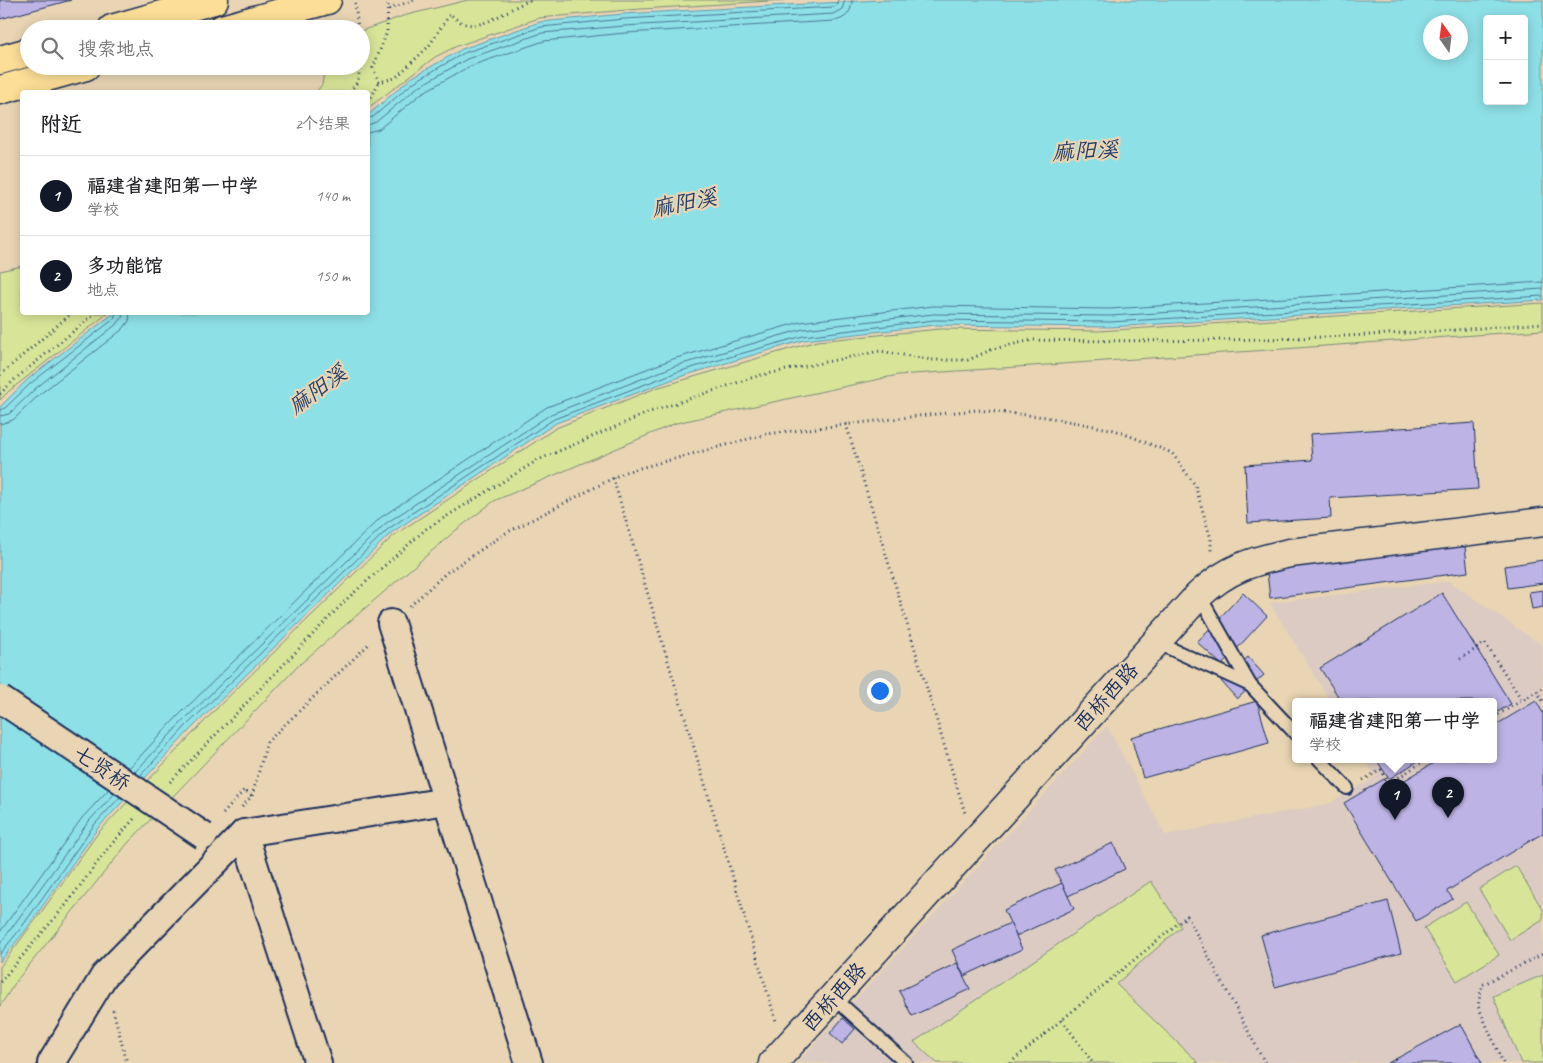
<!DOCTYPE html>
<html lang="zh">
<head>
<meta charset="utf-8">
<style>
	body { margin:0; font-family:Caveat,"LXGW WenKai TC",sans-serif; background:#f2f2f2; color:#202124 }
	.controls { position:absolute; right:15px; top:15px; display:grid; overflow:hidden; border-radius:5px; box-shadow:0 2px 12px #0003 }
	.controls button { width:45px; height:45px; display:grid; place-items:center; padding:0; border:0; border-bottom:1px solid #e0e0e0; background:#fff; color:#202124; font:25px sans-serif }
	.compass { position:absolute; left:1423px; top:15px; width:45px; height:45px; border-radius:50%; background:#fff; box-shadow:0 2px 12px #0003; rotate:346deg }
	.you { position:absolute; left:879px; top:690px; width:18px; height:18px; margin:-12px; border:4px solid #fff; border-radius:50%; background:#1a73e8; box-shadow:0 0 0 8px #1a73e833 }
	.badge { display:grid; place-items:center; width:32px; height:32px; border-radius:50%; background:#111827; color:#fff; font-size:16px; font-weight:700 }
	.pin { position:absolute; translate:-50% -41px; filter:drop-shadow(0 1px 2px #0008) }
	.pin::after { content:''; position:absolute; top:26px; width:18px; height:15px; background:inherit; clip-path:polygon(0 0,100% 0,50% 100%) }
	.popup { position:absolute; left:1292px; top:698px; width:205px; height:65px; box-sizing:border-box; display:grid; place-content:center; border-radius:5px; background:#fff; filter:drop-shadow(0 1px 4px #0005); font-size:16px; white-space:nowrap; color:#757577 }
	.popup b { font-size:19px; color:#202124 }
	.popup::after { content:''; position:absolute; left:50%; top:100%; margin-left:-10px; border:10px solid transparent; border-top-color:#fff }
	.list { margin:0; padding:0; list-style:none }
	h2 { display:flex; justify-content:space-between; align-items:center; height:65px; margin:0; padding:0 20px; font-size:21px }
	h2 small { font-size:16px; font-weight:400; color:#757577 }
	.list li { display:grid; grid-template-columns:32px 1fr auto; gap:15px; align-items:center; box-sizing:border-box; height:80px; padding:0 20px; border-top:1px solid #e0e0e0 }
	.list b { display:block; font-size:19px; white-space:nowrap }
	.list p { margin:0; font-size:16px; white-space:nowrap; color:#757577 }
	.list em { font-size:16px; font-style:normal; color:#757577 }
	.icon { flex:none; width:28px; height:28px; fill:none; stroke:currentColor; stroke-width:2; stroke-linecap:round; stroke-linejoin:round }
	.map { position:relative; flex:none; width:1543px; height:1063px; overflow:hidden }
	.search { position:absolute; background:#fff; box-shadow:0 2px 12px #0003; left:20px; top:20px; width:350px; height:55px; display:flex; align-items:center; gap:12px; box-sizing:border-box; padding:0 18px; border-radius:28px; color:#757577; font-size:19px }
	.panel { position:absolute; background:#fff; box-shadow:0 2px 12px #0003; left:20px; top:90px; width:350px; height:225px; border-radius:5px }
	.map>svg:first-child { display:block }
	.built { fill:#dccbc2 }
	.green { fill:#d8e598; stroke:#7a8a7b }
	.water { fill:#8ee0e7; stroke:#6099b0; fill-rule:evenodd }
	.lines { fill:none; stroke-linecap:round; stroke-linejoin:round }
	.shore { stroke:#497695; stroke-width:1 }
	.building { fill:#bdb3e5; stroke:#1b2f5e }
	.lane-casing { stroke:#1b2f5e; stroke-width:16 }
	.street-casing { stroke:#1b2f5e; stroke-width:30 }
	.secondary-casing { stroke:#1b2f5e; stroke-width:31 }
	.highway-casing { stroke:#1b2f5e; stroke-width:31 }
	.path { stroke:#1b2f5e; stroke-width:3; stroke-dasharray:1 4; stroke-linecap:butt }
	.lane { stroke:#e9d5b3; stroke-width:12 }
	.street { stroke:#e9d5b3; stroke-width:26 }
	.secondary { stroke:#e9d5b3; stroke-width:28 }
	.highway { stroke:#fcde96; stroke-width:28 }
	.street-bridge-casing { stroke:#1b2f5e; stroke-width:30; stroke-linecap:butt }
	.street-bridge { stroke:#e9d5b3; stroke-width:26 }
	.labels { text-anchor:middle; stroke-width:4.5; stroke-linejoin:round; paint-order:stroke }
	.street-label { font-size:21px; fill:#1b2f5e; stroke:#e9d5b3 }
	.water-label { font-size:22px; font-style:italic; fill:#26416c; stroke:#e9d5b3 }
</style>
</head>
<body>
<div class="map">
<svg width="1543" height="1063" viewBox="0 0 1543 1063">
	<rect width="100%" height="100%" fill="#e9d5b3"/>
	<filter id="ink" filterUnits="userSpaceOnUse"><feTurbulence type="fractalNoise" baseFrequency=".02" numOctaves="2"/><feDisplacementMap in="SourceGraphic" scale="10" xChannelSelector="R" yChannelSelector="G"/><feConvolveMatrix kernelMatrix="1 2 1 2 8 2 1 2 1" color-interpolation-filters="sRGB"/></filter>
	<g filter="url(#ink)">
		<!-- built -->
		<polygon class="built" points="1449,581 1543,646 1543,1063 797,1063 1107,726 1165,835 1328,804 1376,777 1365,759 1494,759 1494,701 1330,701 1270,603"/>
		<!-- green -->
		<g class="green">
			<polygon points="468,0 785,0 626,10 539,18 457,46 435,57 368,108 368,92 316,92 322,85 325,66 361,66 361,31 403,16"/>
			<polygon points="22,266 22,312 108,313 9,391 0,400 0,271"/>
			<polygon points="1543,303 1543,330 1283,349 898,375 676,423 494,501 455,531 300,664 128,843 17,980 0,1006 0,967 40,914 98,833 220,705 393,536 556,428 656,388 817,341 940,329 1099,331"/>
			<polygon points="1516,866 1543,910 1543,920 1510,940 1479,889"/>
			<polygon points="1151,881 1181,927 1116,984 1199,1063 937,1063 914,1042"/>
			<polygon points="1466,902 1499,955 1457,981 1424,928"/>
			<polygon points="1543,975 1543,1063 1521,1063 1493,996"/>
		</g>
		<!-- water -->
		<path class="water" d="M880,0h663v300l-433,27 -175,-2 -131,15 -125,37 -123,46 -165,110 -200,196 -93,99 -73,103 -25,31v-555l28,-28 86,-66 254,-1v-197l43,-37 51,-29 78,-27 83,-8zM1487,19h37v82h-37zM1430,22h30v30h-30z"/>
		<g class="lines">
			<!-- shore -->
			<g class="shore">
				<polyline points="368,118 373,117 414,82 464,53 541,27 624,19 833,7 837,5 838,0"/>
				<polyline points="368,125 376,122 418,87 467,59 542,33 624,26 833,14 842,9 845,0"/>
				<path d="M368,132l11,-3 43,-36 48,-27 74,-25 81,-8 209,-12c12,-2 18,-9 18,-21"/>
				<polyline points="0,410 5,408 31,383 114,319 116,312"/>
				<polyline points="0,416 9,414 36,388 118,323 122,318 123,312"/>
				<polyline points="0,424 13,420 40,394 123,329 129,321 130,312"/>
				<polyline points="129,768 178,716 380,518 547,407 673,359 800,322 933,306 1109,309 1543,282"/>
				<polyline points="135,772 183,721 385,524 551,414 675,366 803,329 933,314 1110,316 1543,289"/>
				<polyline points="140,776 187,725 388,529 554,419 677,372 803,336 934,320 1110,322 1543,296"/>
				<polyline points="0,932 82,818 109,789"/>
				<polyline points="0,944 89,821 115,793"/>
				<polyline points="0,954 21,928 94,825 120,797"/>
			</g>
		</g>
		<!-- building -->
		<g class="building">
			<polygon points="0,0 71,0 0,19"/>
			<polygon points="1474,423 1478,489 1330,498 1331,518 1248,523 1245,465 1312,460 1310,434"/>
			<polygon points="1464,538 1468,572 1270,598 1266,564"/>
			<polygon points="1543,560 1543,583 1508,588 1505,566"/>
			<polygon points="1543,590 1543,607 1532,609 1529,592"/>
			<polygon points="1243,593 1267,616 1222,665 1197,642"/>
			<polygon points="1442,593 1511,704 1494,714 1494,701 1341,701 1320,668"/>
			<polygon points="1248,657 1264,675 1237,699 1221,681"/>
			<polygon points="1257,701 1269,743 1143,778 1131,737"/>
			<polygon points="1536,701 1543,713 1543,833 1447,891 1453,899 1416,921 1344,803 1384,779 1390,789 1440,759 1494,759 1494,726"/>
			<polygon points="1376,759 1421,759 1389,779"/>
			<polygon points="1113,843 1125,869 1068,896 1055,870"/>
			<polygon points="1062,883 1074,909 1016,936 1004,910"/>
			<polygon points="1388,901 1401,953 1275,987 1261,935"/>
			<polygon points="1010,923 1022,949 964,976 952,950"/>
			<polygon points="957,963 970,989 912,1016 899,991"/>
			<polygon points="843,1018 855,1029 842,1044 830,1033"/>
			<polygon points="1461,1024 1482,1063 1388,1063"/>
		</g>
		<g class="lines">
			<!-- lane casing -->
			<g class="lane-casing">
				<g id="lane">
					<polyline points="1199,595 1250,685"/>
					<polyline points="1156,642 1250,685 1296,734"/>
					<polyline points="1319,759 1347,788"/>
					<polyline points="833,997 906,1063"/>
				</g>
			</g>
			<!-- street casing -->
			<g class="street-casing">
				<g id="street">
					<polyline points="391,623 529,1063"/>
					<polyline points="244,833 318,1063"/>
					<polyline points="51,1063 104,976 244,833 447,801"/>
				</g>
			</g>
			<!-- secondary casing -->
			<g class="secondary-casing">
				<path id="secondary" d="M773,1063l426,-468c29,-27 54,-34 91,-42l253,-31"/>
			</g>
			<!-- highway casing -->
			<g class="highway-casing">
				<g id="highway">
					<polyline points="112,29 214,0"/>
					<polyline points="222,29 327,0"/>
					<polyline points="0,60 29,52"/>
					<polyline points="0,90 86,66"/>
				</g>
			</g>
			<!-- path -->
			<g class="path">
				<path d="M388,0l-1,32 -14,36 6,14 16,-4 13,-12 21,-20 21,-32c4,3 9,8 13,9 23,9 48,-19 70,-23"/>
				<polyline points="355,3 358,29"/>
				<polyline points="389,9 414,0"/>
				<polyline points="350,92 358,81 360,66"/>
				<polyline points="368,101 371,98 379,82"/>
				<polyline points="0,375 73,312"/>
				<polyline points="0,394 14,380 97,312"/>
				<polyline points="846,424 965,813"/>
				<polyline points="613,478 776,1021"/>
				<polyline points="410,606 446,573 506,533 625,472 767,434 918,416 977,410 1046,417 1115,430 1172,453 1195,485 1211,539 1211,553"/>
				<polyline points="1460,659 1485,643 1522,700"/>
				<polyline points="1537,691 1543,701"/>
				<polyline points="1494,717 1543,688"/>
				<polyline points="1363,780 1381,770 1387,780 1393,781 1427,759"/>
				<path d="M170,782l178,-184 78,-69 112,-69 112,-48 107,-36 123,-25 52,9h36l25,-11 39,-9c171,3 341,-2 511,-17"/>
				<polyline points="242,807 252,796 267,742 370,643"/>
				<polyline points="223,814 244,790 252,796"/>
				<polyline points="0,982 65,906 109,847 134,819"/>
				<polyline points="113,1010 127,1063"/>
				<polyline points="1062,1020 1093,1063"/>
				<polyline points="1010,1063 1187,916 1265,1063"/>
				<polyline points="1503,1063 1478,1006 1482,985 1543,954"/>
			</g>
			<!-- lane -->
			<use href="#lane" class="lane"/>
			<!-- street -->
			<use href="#street" class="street"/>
			<!-- secondary -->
			<use href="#secondary" class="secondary"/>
			<!-- highway -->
			<use href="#highway" class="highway"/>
			<!-- street-bridge casing -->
			<g class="street-bridge-casing">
				<polyline id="street-bridge" points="0,699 204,836"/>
			</g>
			<!-- street-bridge -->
			<use href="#street-bridge" class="street-bridge"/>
		</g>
	</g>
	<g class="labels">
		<!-- street labels -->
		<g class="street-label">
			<text transform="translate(1106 697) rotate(-48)" y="7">西桥西路</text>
			<text transform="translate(102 768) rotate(34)" y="7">七贤桥</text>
			<text transform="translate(834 997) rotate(-48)" y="7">西桥西路</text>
		</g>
		<!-- water labels -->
		<g class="water-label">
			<text transform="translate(1085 150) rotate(-3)" y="8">麻阳溪</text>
			<text transform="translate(684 202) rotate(-11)" y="8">麻阳溪</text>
			<text transform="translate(317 389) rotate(-36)" y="8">麻阳溪</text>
		</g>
	</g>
</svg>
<div class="controls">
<button>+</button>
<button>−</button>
</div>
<svg class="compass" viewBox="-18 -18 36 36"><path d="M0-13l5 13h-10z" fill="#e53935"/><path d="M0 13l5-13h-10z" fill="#757577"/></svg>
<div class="you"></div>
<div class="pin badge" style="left:1395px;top:820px">1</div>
<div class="popup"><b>福建省建阳第一中学</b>学校</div>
<div class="pin badge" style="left:1448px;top:818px">2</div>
<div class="search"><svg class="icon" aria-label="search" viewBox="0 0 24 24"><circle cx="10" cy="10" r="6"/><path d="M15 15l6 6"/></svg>搜索地点</div>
<section class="panel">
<h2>附近<small>2个结果</small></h2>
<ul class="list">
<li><span class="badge">1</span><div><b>福建省建阳第一中学</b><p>学校</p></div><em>140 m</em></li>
<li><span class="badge">2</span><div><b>多功能馆</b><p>地点</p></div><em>150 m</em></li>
</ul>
</section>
</div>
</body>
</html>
